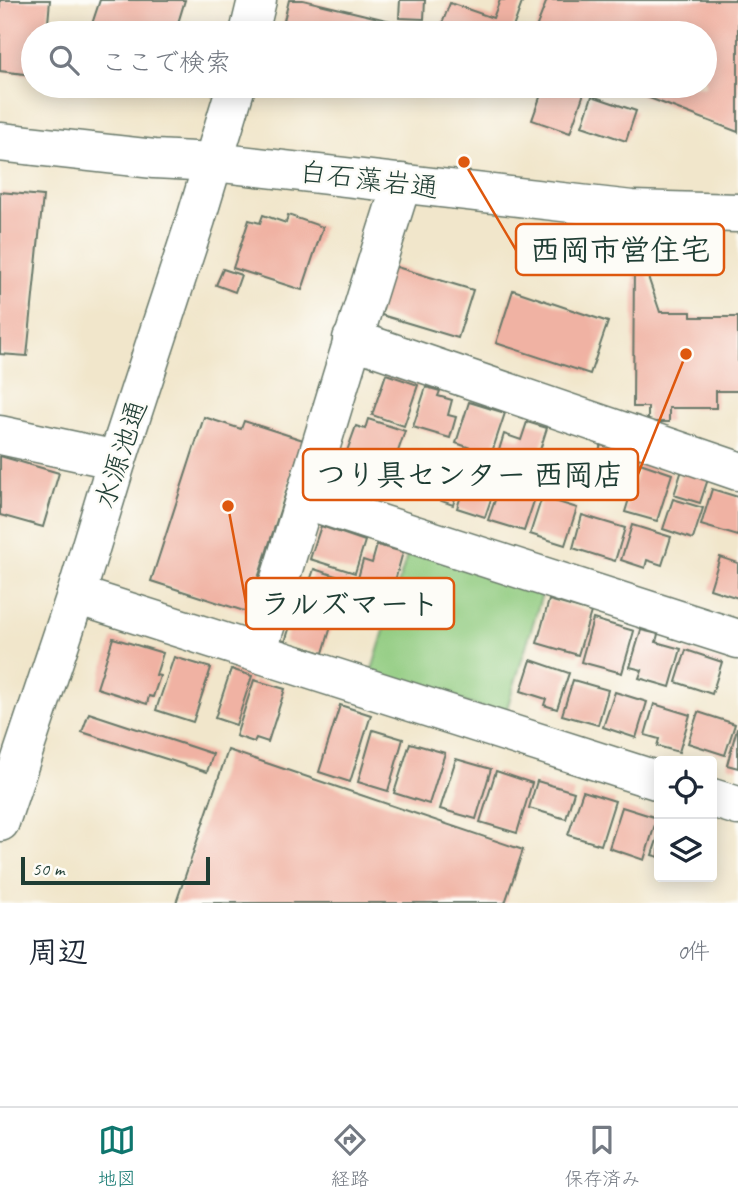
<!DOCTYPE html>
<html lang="ja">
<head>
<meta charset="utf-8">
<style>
	body { margin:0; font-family:Caveat,"Klee One",sans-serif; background:#f6f6f7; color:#1f2937 }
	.controls { position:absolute; right:21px; bottom:21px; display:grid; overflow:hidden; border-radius:7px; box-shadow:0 4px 18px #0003 }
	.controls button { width:63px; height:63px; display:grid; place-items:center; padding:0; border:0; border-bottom:2px solid #e0e1e3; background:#fff; color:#1f2937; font:35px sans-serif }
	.scale { position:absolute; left:21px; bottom:18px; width:189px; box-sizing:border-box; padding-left:7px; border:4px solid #1f3d34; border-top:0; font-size:19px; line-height:24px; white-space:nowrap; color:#1f3d34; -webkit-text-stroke:5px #fdfcf7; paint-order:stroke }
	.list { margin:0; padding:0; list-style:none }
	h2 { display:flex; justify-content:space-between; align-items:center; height:91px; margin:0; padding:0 28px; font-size:30px }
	h2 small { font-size:23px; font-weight:400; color:#747a83 }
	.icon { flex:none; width:38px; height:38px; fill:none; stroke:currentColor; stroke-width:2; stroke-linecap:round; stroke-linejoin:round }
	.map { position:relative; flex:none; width:738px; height:903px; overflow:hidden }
	.search { position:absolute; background:#fff; box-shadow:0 4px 18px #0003; left:21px; right:21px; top:21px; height:77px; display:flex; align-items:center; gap:18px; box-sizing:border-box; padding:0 24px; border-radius:38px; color:#747a83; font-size:26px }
	.sheet { height:203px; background:#fff }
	nav { display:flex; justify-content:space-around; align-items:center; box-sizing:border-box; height:98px; border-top:2px solid #e0e1e3; background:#fff; font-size:19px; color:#747a83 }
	nav a { display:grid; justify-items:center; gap:4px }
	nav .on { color:#0f766e }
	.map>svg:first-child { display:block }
	.green { fill:#90cb7f; stroke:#58845a; stroke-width:2 }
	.building { fill:#f0b2a3 }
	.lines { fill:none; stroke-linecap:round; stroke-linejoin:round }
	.minor-casing { stroke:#687869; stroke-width:41 }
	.major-casing { stroke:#687869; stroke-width:41 }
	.minor { stroke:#fff; stroke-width:38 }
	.major { stroke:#fff; stroke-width:38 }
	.labels { text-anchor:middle; stroke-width:5; stroke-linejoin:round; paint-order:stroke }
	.street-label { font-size:28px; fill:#1f3d34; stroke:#fdfcf7 }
	.leader { fill:none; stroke:#de580e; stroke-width:2.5 }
	.callout-dot { fill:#de580e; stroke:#fdfcf7; stroke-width:2.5 }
	.callout { fill:#fdfcf7; stroke:#de580e; stroke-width:2.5 }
	.callout-label { font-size:30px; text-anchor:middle; font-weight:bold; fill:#1f3d34 }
</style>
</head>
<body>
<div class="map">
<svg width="738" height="903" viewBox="0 0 738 903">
	<rect width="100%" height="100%" fill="#fdfcf7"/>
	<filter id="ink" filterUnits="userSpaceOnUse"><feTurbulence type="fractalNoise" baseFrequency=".0143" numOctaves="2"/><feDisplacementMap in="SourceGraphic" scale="14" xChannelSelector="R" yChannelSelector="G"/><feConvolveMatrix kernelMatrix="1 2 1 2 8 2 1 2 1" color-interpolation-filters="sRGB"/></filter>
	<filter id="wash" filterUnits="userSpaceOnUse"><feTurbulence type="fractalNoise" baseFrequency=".00686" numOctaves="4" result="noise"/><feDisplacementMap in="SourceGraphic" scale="28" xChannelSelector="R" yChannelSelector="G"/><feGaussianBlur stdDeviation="1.57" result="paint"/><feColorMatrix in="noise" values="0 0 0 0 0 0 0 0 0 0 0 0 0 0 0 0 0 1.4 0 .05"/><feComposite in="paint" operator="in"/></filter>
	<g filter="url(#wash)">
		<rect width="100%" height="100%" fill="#f1e6cb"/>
		<!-- green -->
		<polygon class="green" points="409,549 543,591 505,715 371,673"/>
		<g id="blocks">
			<!-- building -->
			<g class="building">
				<polygon points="0,0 50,0 48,23 66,25 65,33 33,33 33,75 0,71"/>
				<polygon points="100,0 185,0 175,33 89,33"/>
				<polygon points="289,0 303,0 424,29 422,33 281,33"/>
				<polygon points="400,0 425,0 424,19 399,18"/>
				<polygon points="500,0 523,0 511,33 451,33 440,29 450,3 493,18"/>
				<polygon points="547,0 738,0 738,132 618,86 705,86 705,33 534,33"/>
				<polygon points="544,86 562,86 584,93 570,133 532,120"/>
				<polygon points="592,96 636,111 626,141 582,126"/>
				<polygon points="0,192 43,196 27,356 0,354"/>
				<polygon points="263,215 286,223 288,215 323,227 302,290 233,268 249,220 260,223"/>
				<polygon points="634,259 642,259 660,312 691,312 691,317 738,317 738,391 716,391 716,408 669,408 669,422 648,422 648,407 633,407"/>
				<polygon points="390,265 473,290 458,338 375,313"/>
				<polygon points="223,269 241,275 235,292 216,285"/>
				<polygon points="513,290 608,322 590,374 496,343"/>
				<polygon points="386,374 418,385 404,426 372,415"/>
				<polygon points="426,387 440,391 438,396 452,400 448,415 456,417 450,438 413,427"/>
				<polygon points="469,402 505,413 491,455 456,443"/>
				<polygon points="204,417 241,429 244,421 303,440 247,612 151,581"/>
				<polygon points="368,419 405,431 393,466 347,451 356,426 365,429"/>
				<polygon points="527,422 547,428 532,475 495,463 504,434 521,440"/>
				<polygon points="601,445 639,457 627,497 588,484"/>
				<polygon points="0,456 59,473 43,527 0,515"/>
				<polygon points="438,462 464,471 453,505 427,496"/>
				<polygon points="640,463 672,474 657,521 625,512"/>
				<polygon points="682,470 708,479 700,503 674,495"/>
				<polygon points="468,475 496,484 485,517 457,508"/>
				<polygon points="500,486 535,498 524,531 488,520"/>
				<polygon points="712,489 738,497 738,536 701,525"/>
				<polygon points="542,497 577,508 565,545 530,534"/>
				<polygon points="673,499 703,508 693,539 663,529"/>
				<polygon points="582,515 625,528 615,561 573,548"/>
				<polygon points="632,525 671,537 662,565 647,560 645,568 621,560"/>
				<polygon points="321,526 365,541 355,573 310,559"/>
				<polygon points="377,545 403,552 390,599 355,589 363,560 372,563"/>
				<polygon points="720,557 738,563 738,598 710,589"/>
				<polygon points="314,569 351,581 339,616 302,605"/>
				<polygon points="549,600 591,612 578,655 537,643"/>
				<polygon points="298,610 333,620 323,653 285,642 291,623 294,624"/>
				<polygon points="593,619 634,631 622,673 581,662"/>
				<polygon points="641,630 658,634 656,642 681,649 670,687 639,678 642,670 630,667"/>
				<polygon points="113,638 163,653 156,675 160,676 153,697 149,696 147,704 97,688"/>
				<polygon points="686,650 722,662 712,694 676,682"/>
				<polygon points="174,657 211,668 193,722 156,710"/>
				<polygon points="531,660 569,673 557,709 544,705 546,699 521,691"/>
				<polygon points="231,669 252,676 236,725 215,718"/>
				<polygon points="254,680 285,689 268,742 256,738 254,742 236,736"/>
				<polygon points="573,680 608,690 598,725 562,715"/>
				<polygon points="615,692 647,702 636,738 603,727"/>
				<polygon points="654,704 690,715 679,752 657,746 659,739 645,735"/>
				<polygon points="340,705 371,715 350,782 319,772"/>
				<polygon points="698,712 735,724 725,755 688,743"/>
				<polygon points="89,713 213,754 207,772 82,732"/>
				<polygon points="737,728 738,728 738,768 727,765"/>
				<polygon points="373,730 403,739 388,791 358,782"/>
				<polygon points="410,743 445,753 429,804 394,793"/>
				<polygon points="228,750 523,850 505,903 176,903"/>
				<polygon points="456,759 491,769 476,819 440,809"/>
				<polygon points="496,771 532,783 517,833 480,822"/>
				<polygon points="537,781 574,792 566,819 529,808"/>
				<polygon points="583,791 615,801 601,845 568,835"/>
				<polygon points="622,807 657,818 644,860 609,848"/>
				<polygon points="659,834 659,857 652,855"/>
			</g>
		</g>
	</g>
	<g filter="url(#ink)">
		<use href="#blocks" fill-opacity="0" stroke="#687869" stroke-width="2"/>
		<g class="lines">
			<!-- minor casing -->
			<g class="minor-casing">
				<g id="minor">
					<polyline points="249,33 257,0"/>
					<polyline points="352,339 738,471"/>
					<polyline points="0,435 117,460"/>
					<polyline points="306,500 738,639"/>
					<polyline points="76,595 659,781"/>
					<path d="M257,652c50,-156 95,-313 145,-469"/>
					<polyline points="712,798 738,806"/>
					<polyline points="0,822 76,595 117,460 196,219 236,86"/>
				</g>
			</g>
			<!-- major casing -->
			<g class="major-casing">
				<polyline id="major" points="0,142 154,159 214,162 632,210 738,213"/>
			</g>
			<!-- minor -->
			<use href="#minor" class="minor"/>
			<!-- major -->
			<use href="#major" class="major"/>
		</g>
	</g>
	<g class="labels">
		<!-- street labels -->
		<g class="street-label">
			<text transform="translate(369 179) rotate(7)" y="10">白石藻岩通</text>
			<text transform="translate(120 454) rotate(-72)" y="10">水源池通</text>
		</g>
	</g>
	<!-- callouts -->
	<path class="leader" d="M464 162L516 250M686 354L638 474M228 506L246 603"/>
	<g class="callout-dot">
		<circle cx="464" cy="162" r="7"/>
		<circle cx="686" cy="354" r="7"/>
		<circle cx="228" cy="506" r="7"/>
	</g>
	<g class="callout">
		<rect x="516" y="224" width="208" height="51" rx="7"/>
		<rect x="303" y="449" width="335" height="51" rx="7"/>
		<rect x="246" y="578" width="208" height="51" rx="7"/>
	</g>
	<g class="callout-label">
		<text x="620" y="260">西岡市営住宅</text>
		<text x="470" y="485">つり具センター 西岡店</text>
		<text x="350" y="614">ラルズマート</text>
	</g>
</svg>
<div class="controls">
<button><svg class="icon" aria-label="locate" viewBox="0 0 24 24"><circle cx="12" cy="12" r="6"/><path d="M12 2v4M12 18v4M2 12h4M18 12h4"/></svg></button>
<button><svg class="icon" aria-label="layers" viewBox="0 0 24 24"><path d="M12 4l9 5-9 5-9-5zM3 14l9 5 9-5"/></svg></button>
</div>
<div class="scale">50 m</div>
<div class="search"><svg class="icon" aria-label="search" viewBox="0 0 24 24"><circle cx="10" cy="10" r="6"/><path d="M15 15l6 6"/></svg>ここで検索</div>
</div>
<section class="sheet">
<h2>周辺<small>0件</small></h2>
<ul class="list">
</ul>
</section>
<nav>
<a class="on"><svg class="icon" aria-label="map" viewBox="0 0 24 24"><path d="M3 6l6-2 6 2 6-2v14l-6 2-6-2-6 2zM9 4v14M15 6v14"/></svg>地図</a>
<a><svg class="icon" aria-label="directions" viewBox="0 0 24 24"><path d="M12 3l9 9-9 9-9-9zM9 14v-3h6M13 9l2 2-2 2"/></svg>経路</a>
<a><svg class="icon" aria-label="saved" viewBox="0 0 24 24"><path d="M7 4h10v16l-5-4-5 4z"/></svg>保存済み</a>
</nav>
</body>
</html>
